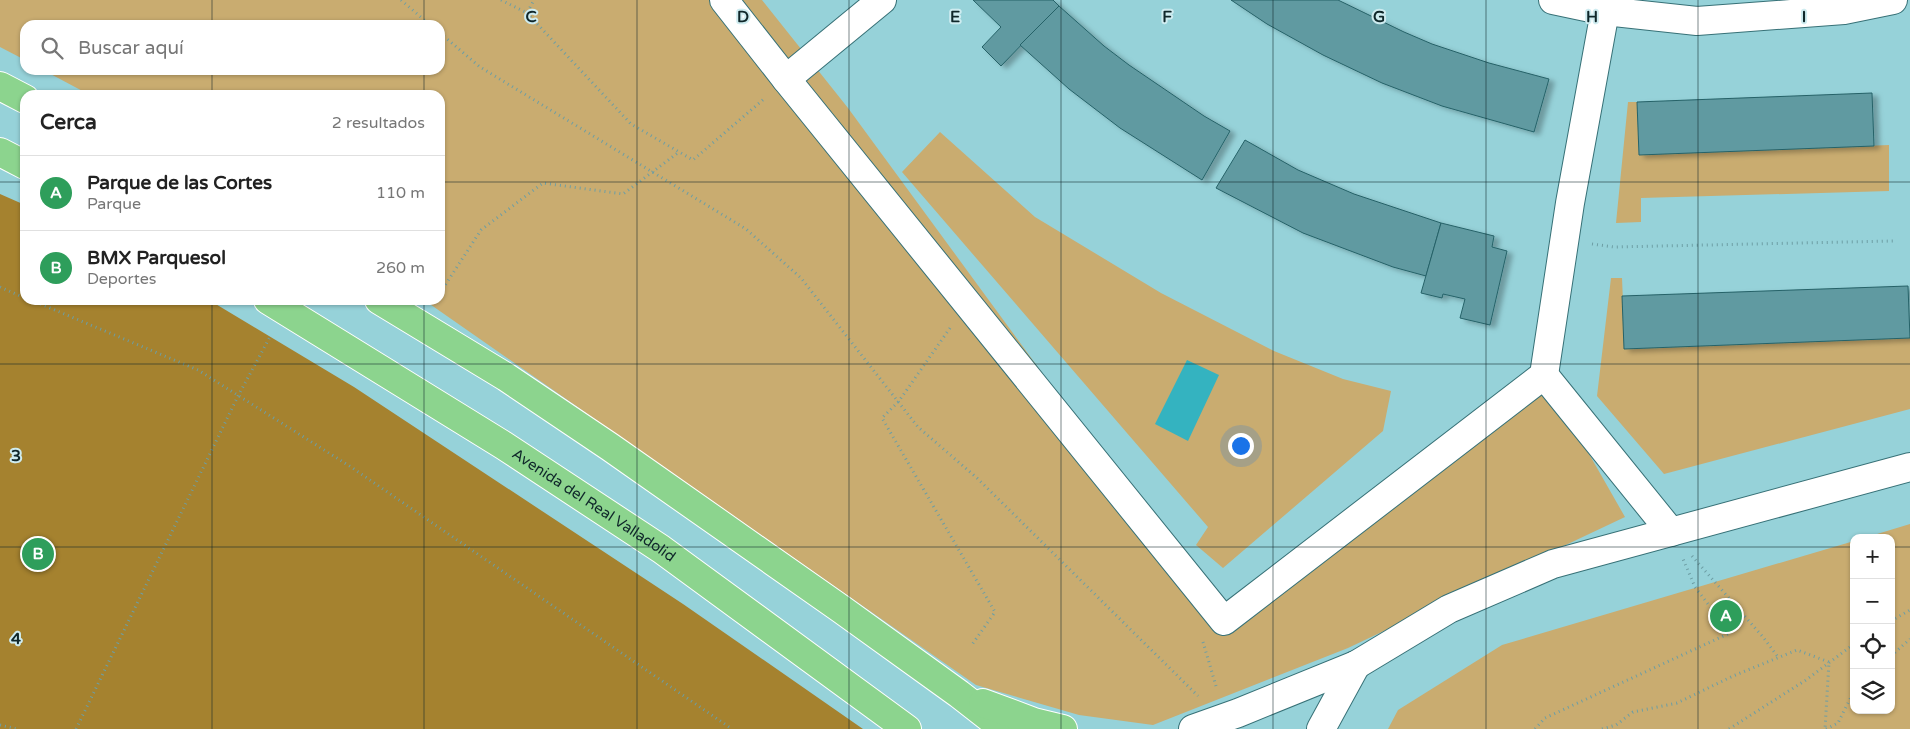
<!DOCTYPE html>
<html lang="es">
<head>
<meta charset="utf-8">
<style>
	body { margin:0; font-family:"Varela Round",sans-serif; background:#f2f2f2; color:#222 }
	.controls { position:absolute; right:15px; bottom:15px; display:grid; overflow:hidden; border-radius:10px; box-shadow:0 1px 4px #0004 }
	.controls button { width:45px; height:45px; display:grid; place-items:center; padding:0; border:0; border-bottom:1px solid #e0e0e0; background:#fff; color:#222; font:25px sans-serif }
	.you { position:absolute; left:1240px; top:445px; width:18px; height:18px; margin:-12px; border:4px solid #fff; border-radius:50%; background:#1a73e8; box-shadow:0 0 0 8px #1a73e833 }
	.badge { display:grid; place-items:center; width:32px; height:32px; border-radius:50%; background:#0b8043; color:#fff; font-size:16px; font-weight:700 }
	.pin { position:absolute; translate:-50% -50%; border:2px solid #fff; box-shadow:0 1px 5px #0006 }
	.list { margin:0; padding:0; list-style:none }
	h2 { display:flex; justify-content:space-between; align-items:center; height:65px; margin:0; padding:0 20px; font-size:21px }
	h2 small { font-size:16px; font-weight:400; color:#767676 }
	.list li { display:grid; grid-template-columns:32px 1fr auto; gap:15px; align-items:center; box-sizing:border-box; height:75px; padding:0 20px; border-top:1px solid #e0e0e0 }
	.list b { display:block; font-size:19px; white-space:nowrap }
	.list p { margin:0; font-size:16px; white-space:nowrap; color:#767676 }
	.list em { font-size:16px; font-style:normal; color:#767676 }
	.icon { flex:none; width:28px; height:28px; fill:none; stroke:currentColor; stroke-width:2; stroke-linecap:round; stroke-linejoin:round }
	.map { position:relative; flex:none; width:1910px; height:729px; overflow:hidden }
	.search { position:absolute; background:#fff; box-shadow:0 1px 4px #0004; left:20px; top:20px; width:425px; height:55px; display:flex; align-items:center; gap:12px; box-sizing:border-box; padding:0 18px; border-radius:15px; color:#767676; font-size:19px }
	.panel { position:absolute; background:#fff; box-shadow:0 1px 4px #0004; left:20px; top:90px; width:425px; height:215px; border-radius:15px }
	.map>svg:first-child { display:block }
	.green { fill:#c9ac70 }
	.forest { fill:#a5822f }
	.water { fill:#34b3c0 }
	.building { fill:#609aa1; stroke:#266268; filter:url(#shadow) }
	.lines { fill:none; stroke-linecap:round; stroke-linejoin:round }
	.minor-casing { stroke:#377177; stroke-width:30 }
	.highway-casing { stroke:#fff; stroke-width:30 }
	.path { stroke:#6d9ea4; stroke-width:3; stroke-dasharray:1 4; stroke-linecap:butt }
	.minor { stroke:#fff; stroke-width:28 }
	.highway { stroke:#8cd48e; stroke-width:28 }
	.grid { fill:none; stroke:#0f272a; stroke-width:1; stroke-opacity:0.55 }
	.labels { text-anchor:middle; stroke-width:4; stroke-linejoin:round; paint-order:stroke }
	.street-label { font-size:15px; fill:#0f272a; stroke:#cfecf0 }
	.grid-label { font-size:16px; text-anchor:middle; font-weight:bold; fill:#0f272a; stroke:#cfecf0; stroke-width:4; stroke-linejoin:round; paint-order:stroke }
</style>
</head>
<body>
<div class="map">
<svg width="1910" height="729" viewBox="0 0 1910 729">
	<defs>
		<filter id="shadow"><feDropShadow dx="5.5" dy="3" stdDeviation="2.5" flood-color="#0004"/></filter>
	</defs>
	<rect width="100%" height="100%" fill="#96d2d9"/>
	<!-- green -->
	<g class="green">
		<polygon points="0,0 762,0 848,108 1224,621 1544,375 1625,517 1348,648 1153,725 1079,715 976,685 424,300 440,300 440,95 90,95 43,70 440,70 440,25 25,25 25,60 0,47"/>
		<polygon points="1628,102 1637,102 1639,155 1889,145 1889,191 1641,198 1641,222 1616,223"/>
		<polygon points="940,132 1035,217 1161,293 1274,351 1343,379 1391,391 1383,431 1223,568 1196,545 1208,527 902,172"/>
		<polygon points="1611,278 1622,278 1625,349 1910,338 1910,409 1664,474 1597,396"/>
		<polygon points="1910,524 1910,729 1388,729 1398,710 1502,645 1854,541 1854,710 1891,710 1891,538 1864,538"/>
	</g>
	<!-- forest -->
	<polygon class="forest" points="0,194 25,205 25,300 209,300 354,387 683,604 863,729 0,729"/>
	<!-- water -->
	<polygon class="water" points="1187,360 1219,375 1188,441 1155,424"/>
	<!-- building -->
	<g class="building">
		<polygon points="973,0 1053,0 1059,6 1001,66 982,47 1001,27"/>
		<polygon points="1231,0 1338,0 1404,32 1432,44 1489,63 1549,79 1534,132 1442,106 1382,83 1323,55 1267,24"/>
		<polygon points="1059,6 1104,46 1129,65 1204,116 1230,131 1202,180 1120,128 1069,89 1020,45"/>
		<polygon points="1872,93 1874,146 1639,155 1637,102"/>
		<polygon points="1245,140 1298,170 1354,194 1441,223 1426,276 1393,267 1303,233 1216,188"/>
		<polygon points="1441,223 1494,236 1492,247 1507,251 1490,325 1460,318 1465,299 1443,294 1442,298 1421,293"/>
		<polygon points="1908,286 1910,338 1624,349 1622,296"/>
	</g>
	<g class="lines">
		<!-- minor casing -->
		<g class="minor-casing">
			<g id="minor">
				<polyline points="724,0 786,79 1224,621 1544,375 1570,203 1605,11"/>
				<polyline points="1553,0 1605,11 1697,21 1844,10 1893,0"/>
				<polyline points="786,79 882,0"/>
				<polyline points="1544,375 1671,532"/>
				<polyline points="1193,729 1238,713 1356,665 1449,609 1553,564 1910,467"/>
				<polyline points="1321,729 1356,665"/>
			</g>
		</g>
		<!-- highway casing -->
		<g class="highway-casing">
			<g id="highway">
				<polyline points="0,86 25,99"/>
				<polyline points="0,152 25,165"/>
				<path id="s1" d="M268,300l235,145 158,104 246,180"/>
				<polyline points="379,300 506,377 610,447 841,609 959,694 1004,729"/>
				<polyline points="983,703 1034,722 1063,729"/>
			</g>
		</g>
		<!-- path -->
		<g class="path">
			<polyline points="401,0 430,25"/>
			<polyline points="501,0 527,13 534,0"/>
			<polyline points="527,13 631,124 693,160 765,98"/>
			<polyline points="440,33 480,67 746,229 801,278 918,427 977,478 1198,696"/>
			<polyline points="1592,244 1614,247 1893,241"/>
			<polyline points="0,287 25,298"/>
			<polyline points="440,293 481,230 543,183 623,194 679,152"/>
			<polyline points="31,300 198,370 351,467 732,729"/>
			<polyline points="950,328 899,401 882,418 995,612 971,646"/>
			<polyline points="1692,556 1763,637 1778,657"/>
			<polyline points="1891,621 1910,610"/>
			<polyline points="1203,642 1216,686"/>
			<polyline points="1891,656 1910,639"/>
			<polyline points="0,725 17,729"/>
			<polyline points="76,729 238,396 271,335"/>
			<polyline points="1535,729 1545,718 1730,633 1695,587 1683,559"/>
			<polyline points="1602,729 1616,725 1633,712 1677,703 1733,676 1797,650 1829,662 1825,729"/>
			<polyline points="1729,729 1806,680 1854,644"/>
			<polyline points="1826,729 1838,723 1854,691"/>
		</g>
		<!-- minor -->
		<use href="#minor" class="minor"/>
		<!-- highway -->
		<use href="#highway" class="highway"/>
	</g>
	<!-- grid -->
	<path class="grid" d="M212,0v25M424,0v25M637,0v729M849,0v729M1061,0v729M1273,0v729M1486,0v729M1698,0v729M212,70v25M424,70v25M0,182h25M440,182h1470M212,300v429M424,300v429M0,364h1910M0,547h1854M1891,547h19"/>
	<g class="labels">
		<!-- street labels -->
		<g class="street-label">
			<text dy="5" stroke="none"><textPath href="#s1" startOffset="385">Avenida del Real Valladolid</textPath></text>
		</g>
	</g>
	<g class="grid-label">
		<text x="531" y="22">C</text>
		<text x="743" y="22">D</text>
		<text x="955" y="22">E</text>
		<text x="1167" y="22">F</text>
		<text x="1379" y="22">G</text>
		<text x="1592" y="22">H</text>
		<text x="1804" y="22">I</text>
		<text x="16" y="461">3</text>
		<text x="16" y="644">4</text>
	</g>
</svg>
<div class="controls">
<button>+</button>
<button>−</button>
<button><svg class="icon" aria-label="locate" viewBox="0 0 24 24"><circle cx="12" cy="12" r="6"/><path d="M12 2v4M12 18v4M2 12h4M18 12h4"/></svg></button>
<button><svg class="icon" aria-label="layers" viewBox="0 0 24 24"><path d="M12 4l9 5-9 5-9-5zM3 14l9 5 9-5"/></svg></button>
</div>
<div class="you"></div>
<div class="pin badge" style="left:1726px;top:616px;background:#2e9e5b">A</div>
<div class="pin badge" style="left:38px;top:554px;background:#2e9e5b">B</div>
<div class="search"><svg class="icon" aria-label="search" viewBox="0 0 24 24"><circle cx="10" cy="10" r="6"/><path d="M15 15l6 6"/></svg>Buscar aquí</div>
<section class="panel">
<h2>Cerca<small>2 resultados</small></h2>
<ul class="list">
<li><span class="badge" style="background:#2e9e5b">A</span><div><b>Parque de las Cortes</b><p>Parque</p></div><em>110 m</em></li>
<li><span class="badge" style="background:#2e9e5b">B</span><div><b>BMX Parquesol</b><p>Deportes</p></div><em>260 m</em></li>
</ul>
</section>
</div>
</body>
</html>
